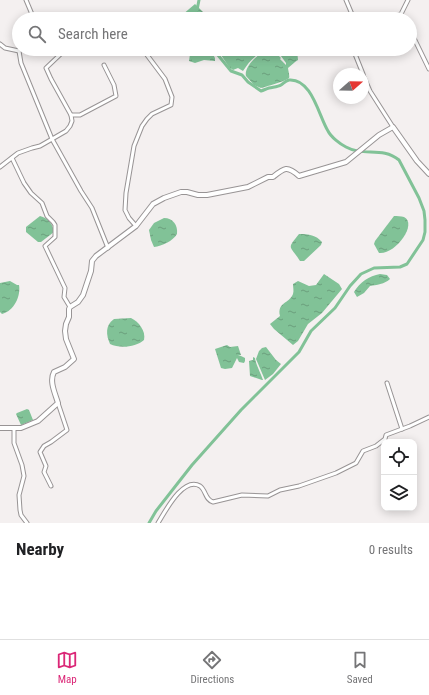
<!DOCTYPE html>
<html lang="en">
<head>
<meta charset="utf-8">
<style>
	body { margin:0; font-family:"Roboto Condensed",sans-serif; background:#f2f2f2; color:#202124 }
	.controls { position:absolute; right:12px; bottom:12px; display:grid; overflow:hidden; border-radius:8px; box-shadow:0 2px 10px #0003 }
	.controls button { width:36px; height:36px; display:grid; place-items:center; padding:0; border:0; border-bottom:1px solid #e0e0e0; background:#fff; color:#202124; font:20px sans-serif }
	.compass { position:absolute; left:333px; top:68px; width:36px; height:36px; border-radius:50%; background:#fff; box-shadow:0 2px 10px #0003; rotate:70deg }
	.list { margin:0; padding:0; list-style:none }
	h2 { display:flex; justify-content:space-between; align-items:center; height:52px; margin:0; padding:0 16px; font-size:17px }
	h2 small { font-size:13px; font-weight:400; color:#757577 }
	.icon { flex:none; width:22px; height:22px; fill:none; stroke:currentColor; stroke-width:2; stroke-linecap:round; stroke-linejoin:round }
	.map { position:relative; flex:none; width:429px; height:523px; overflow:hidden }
	.search { position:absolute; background:#fff; box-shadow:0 2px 10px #0003; left:12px; right:12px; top:12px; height:44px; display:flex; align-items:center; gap:10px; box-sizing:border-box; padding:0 14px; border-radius:22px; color:#757577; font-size:15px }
	.sheet { height:116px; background:#fff }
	nav { display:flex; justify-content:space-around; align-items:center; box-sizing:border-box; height:56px; border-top:1px solid #e0e0e0; background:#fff; font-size:11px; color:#757577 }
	nav a { display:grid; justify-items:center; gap:2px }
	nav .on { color:#db2777 }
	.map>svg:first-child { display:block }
	.water { fill:url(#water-ripples) }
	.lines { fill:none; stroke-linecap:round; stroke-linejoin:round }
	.canal { stroke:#81c297; stroke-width:3 }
	.street-casing { stroke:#989495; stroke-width:5 }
	.secondary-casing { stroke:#989495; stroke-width:6 }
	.street { stroke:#fff; stroke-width:3 }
	.secondary { stroke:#fff; stroke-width:4 }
</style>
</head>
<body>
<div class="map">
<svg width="429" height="523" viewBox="0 0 429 523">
	<defs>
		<pattern id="water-ripples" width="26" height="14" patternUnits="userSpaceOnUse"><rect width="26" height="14" fill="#81c297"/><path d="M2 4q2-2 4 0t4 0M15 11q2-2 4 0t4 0" fill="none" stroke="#6b9f7c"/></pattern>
	</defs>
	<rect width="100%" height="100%" fill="#f4f0f0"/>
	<!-- water -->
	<g class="water">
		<polygon points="195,4 203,12 208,12 210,19 182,19 182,15"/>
		<polygon points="201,49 210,49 215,58 215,61 204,60 195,63 189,61 190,54"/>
		<path d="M217,49h57l1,1 -1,2c-15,-3 -24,8 -31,19l-5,-3 -5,2 -4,-3z"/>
		<path d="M276,49h21l1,11c-4,2 -6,5 -10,8 0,2 2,8 1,10 -3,3 -24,9 -28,10l-7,-3 -8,-9c-2,-7 8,-19 15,-22 5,-1 11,0 16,0l4,4 -1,1 6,6v-2z"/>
		<path d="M40,216c8,2 13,8 14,16l-13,10h-3l-12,-10v-5z"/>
		<path d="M394,216c3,0 7,0 10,1 14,7 -9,38 -25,36l-5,-9 1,-3z"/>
		<path d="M164,218c9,0 14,7 13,16 -4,7 -15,12 -23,13l-3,-7 -2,-10 5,-7z"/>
		<path d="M299,234c10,0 17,1 23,8l-1,3 -17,16h-4c-10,-16 -14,-11 -1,-27z"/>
		<path d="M324,274l15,10 3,5 -20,24 -14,11 -10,17 -5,4 -19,-16 -4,-5 10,-8c-3,-14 9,-12 13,-22 1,-3 0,-7 0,-10l5,-3 11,5 7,-1z"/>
		<path d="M380,274l7,1 3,4c-5,5 -14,6 -20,7l-6,7 -7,4 -3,-5c6,-10 15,-16 26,-18z"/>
		<path d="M10,281l7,4h2c2,11 -5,26 -17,29l-2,-2v-29z"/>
		<path d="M131,318c8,4 15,13 13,22 -8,7 -24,9 -34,4 -4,-9 -5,-19 4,-25z"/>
		<polygon points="227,345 230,347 238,346 241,355 238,356 241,356 245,358 245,361 244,363 239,362 237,358 232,368 225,369 221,368 215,349"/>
		<polygon points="266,347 276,360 281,364 273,374 265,380 256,359 259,351 262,348"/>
		<path d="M253,357l2,1c0,4 6,16 8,22h-1l-12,-4 -1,-15 4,-1z"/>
		<polygon points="27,409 29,410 33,420 21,425 16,414 17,413"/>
	</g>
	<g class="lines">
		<!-- canal -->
		<g class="canal">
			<polyline points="197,10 199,0"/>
			<path d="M149,523l7,-12 36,-46 49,-55 58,-58 12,-21 24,-23 15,-22 11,-12 13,-6 26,-1 7,-3 16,-24 2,-8v-12l-1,-9 -5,-13 -20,-38c-17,-14 -35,-3 -53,-13 -6,-3 -15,-10 -18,-16 -9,-14 -16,-53 -39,-51 -4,1 -5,3 -8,5 -3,2 -8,2 -12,3 -3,1 -5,2 -8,3l-13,-9 -6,-7 -11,-4 -18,-22"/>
		</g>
		<!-- street casing -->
		<g class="street-casing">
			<g id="street">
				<polyline points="26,0 34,19"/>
				<polyline points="346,0 354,19"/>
				<polyline points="389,19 401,14 408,0"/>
				<polyline points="410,30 429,69"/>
				<polyline points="0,44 5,48 19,51"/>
				<polyline points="21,49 19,51 21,63 52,139 81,191 92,208 108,248"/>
				<polyline points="353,49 363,74"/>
				<polyline points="363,75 370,91 393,127"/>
				<polyline points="71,115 80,115 116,96 114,85 104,65"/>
				<polyline points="12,158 24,183 31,193 42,203 47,216 53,222 55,225 55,237 45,246 65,288 64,297 70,307"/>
				<polyline points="0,167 18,153 32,148 40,146 66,131 70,126 72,121 71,115 51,79 46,68 66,49"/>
				<polyline points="136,226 129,218 125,210 126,193 134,146 142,126 147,119 152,114 171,105 172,97 165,79 147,55"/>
				<polyline points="387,383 402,429"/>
				<polyline points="14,428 14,443 22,465 24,476 19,495 20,510 21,515 27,523"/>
				<polyline points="51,486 44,472 46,466 40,452 44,446 51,442 67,430 58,403"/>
				<path d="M158,523c7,-11 25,-47 42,-37 6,4 5,14 13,16l29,-7 26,1 12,-6 19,-4 37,-13 20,-10 7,-12 13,-5 9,-7 1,-4 24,-9 19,-9"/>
			</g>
		</g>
		<!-- secondary casing -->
		<g class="secondary-casing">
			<path id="secondary" d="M0,428h21l17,-7 20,-18c-3,-10 -9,-22 -4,-31l11,-5 9,-8 -8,-20 -1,-8 1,-7 3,-7v-8l1,-2 8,-5 5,-7 8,-24 1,-10 4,-5 40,-30 17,-22 11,-6 17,-6h6l11,3h9l41,-8 20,-10h5c11,-9 14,-12 26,-1l47,-14 33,-27 14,-8 24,34 12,13"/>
		</g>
		<!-- street -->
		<use href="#street" class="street"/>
		<!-- secondary -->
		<use href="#secondary" class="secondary"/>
	</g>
</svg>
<div class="controls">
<button><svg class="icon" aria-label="locate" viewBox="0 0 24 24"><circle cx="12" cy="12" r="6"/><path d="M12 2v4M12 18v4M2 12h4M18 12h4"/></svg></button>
<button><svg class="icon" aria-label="layers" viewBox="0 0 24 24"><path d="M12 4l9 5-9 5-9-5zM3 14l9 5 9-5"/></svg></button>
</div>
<svg class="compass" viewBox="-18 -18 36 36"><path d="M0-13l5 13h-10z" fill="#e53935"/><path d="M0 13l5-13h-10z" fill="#757577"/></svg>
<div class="search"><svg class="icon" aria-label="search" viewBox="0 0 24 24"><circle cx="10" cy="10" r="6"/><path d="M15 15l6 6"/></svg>Search here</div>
</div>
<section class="sheet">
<h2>Nearby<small>0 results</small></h2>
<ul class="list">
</ul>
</section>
<nav>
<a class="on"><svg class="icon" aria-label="map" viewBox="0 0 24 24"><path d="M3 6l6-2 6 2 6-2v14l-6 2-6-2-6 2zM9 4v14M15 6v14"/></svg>Map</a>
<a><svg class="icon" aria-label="directions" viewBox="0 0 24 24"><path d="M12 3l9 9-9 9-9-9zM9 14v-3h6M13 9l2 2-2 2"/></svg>Directions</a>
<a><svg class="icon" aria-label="saved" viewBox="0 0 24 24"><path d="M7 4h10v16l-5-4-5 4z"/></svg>Saved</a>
</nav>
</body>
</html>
